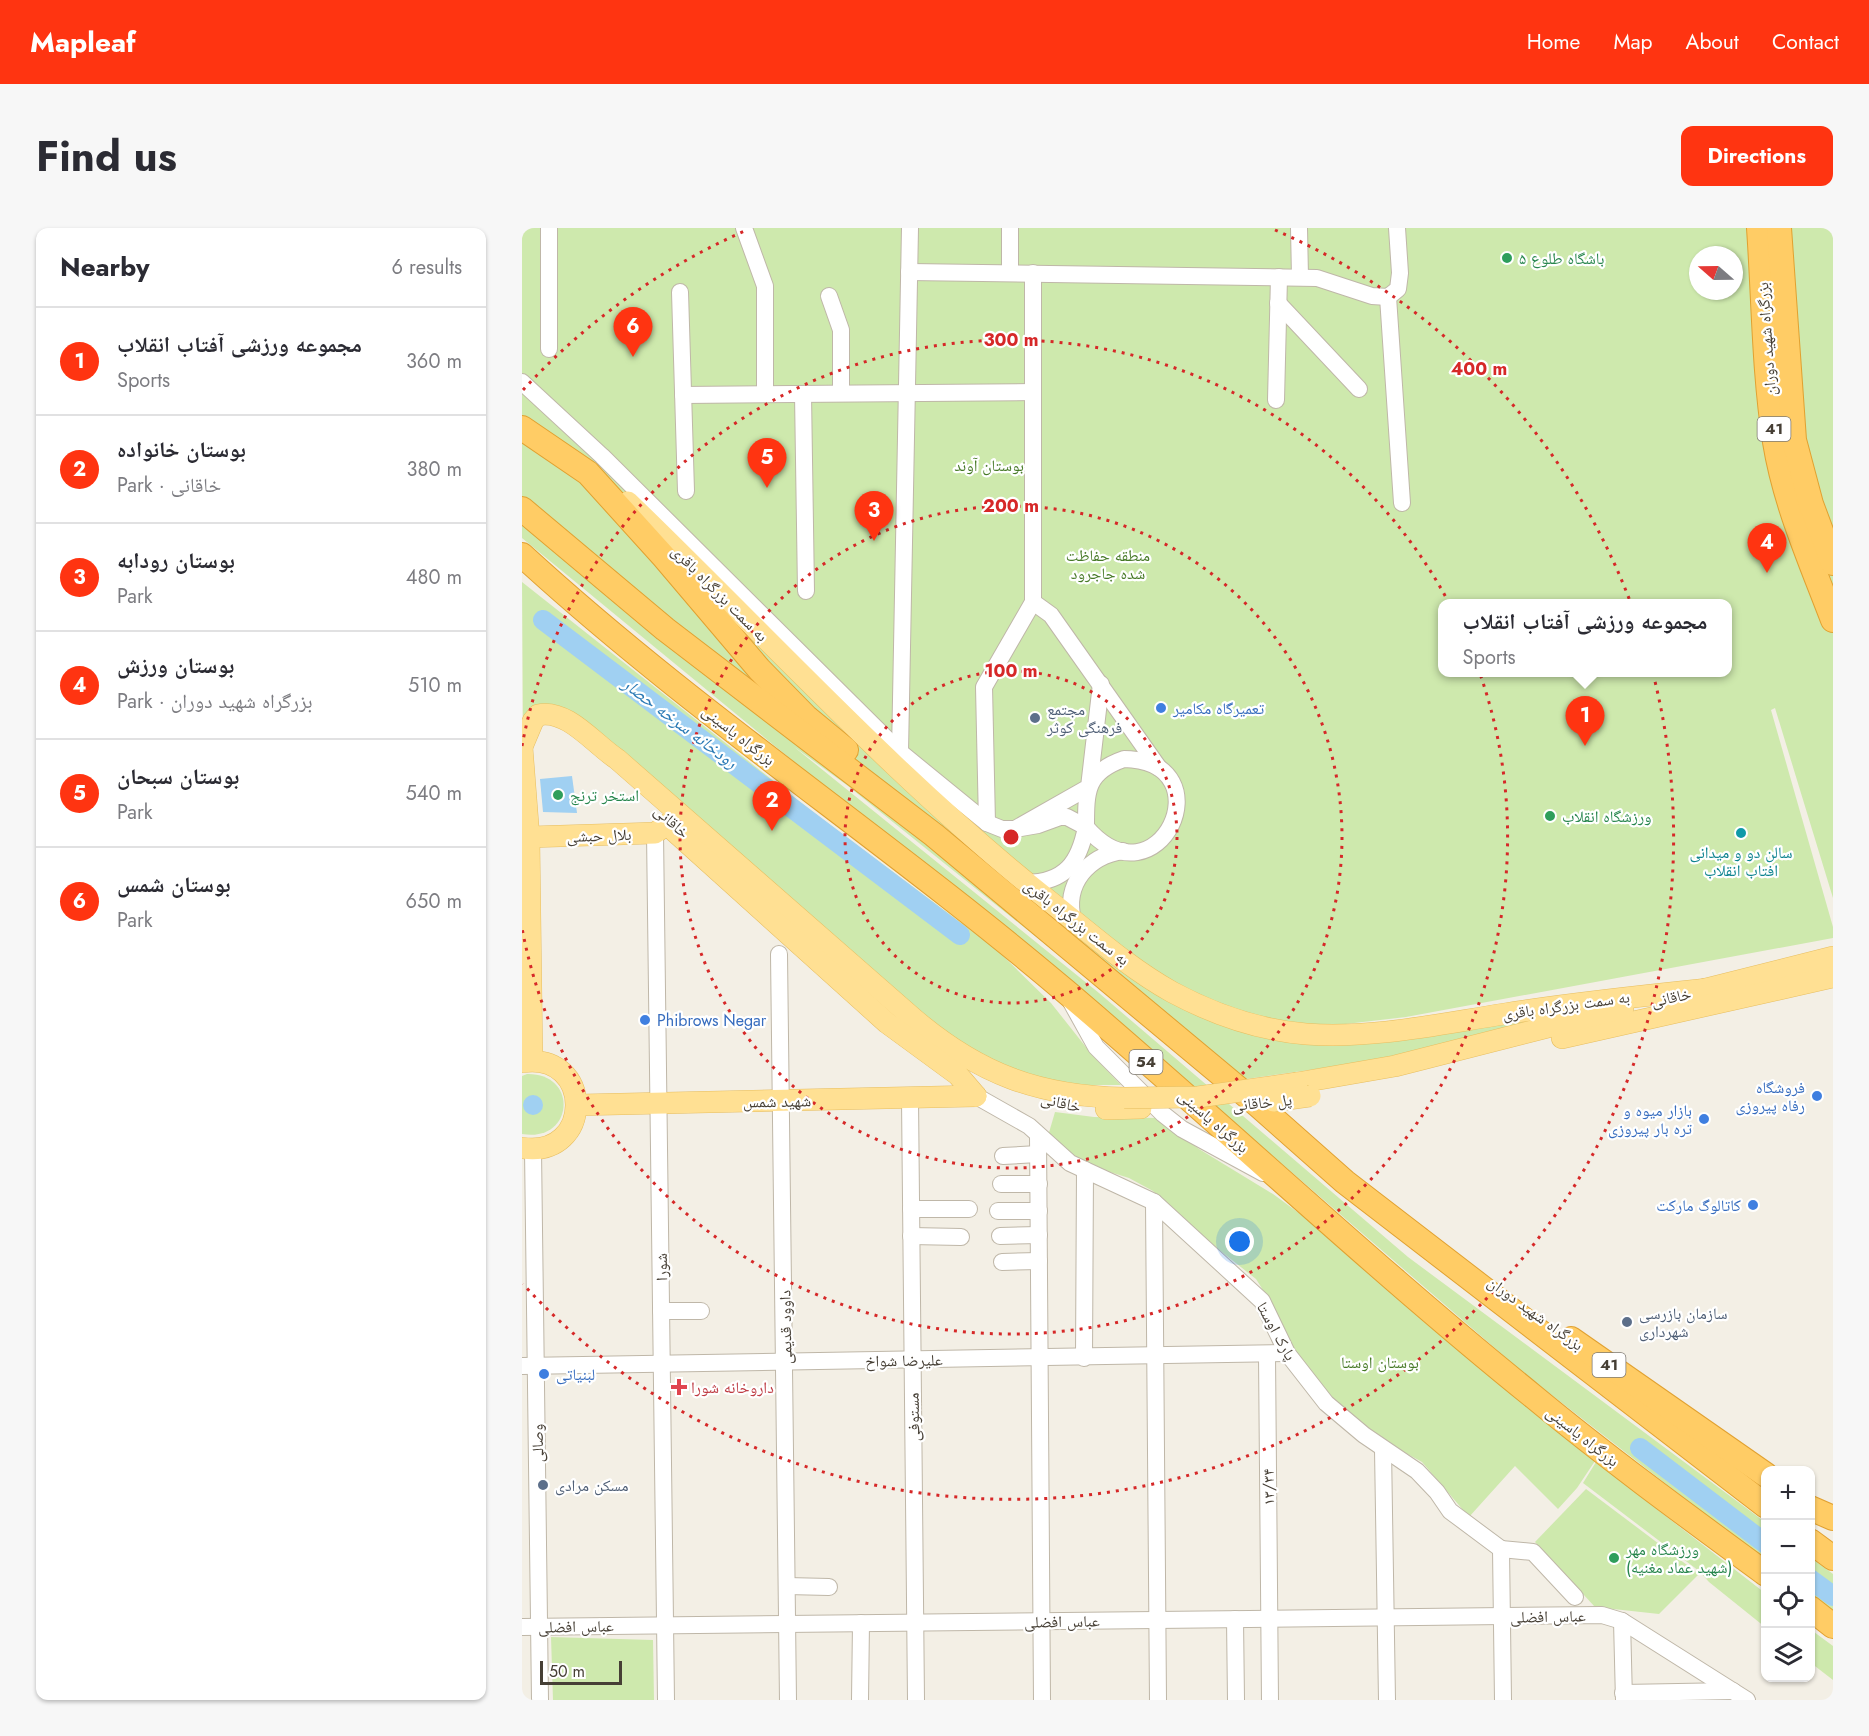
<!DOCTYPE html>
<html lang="en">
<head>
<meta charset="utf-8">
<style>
	body { margin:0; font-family:Jost,"Noto Naskh Arabic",sans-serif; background:#f7f7f7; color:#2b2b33 }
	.controls { position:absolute; right:18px; bottom:18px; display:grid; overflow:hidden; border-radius:12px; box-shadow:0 2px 4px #0004 }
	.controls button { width:54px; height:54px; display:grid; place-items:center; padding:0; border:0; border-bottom:2px solid #e1e1e2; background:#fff; color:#2b2b33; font:30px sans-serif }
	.compass { position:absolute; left:1167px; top:18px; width:54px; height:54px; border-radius:50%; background:#fff; box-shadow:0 2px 4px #0004; rotate:290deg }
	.scale { position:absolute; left:18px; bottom:15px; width:82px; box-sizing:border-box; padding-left:6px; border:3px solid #463f35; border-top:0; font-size:16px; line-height:21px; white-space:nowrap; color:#463f35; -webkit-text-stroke:4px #fff; paint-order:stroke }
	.you { position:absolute; left:718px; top:1014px; width:21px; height:21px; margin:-15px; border:4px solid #fff; border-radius:50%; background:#1a73e8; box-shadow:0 0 0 9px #1a73e833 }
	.badge { display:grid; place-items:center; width:39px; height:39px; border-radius:50%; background:#ff3411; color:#fff; font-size:20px; font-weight:700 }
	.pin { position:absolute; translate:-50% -50px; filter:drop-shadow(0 2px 3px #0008) }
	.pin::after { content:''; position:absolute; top:32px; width:21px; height:18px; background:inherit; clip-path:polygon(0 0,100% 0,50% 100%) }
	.popup { position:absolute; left:916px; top:371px; width:294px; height:78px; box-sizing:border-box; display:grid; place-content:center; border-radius:12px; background:#fff; filter:drop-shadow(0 2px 4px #0005); font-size:20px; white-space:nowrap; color:#7c7c81 }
	.popup b { font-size:22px; color:#2b2b33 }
	.popup::after { content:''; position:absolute; left:50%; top:100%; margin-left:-12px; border:12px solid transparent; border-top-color:#fff }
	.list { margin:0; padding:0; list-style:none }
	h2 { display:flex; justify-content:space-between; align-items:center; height:78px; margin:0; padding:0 24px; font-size:26px }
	h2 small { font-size:20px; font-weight:400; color:#7c7c81 }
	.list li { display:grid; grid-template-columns:39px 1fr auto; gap:18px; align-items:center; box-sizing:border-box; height:108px; padding:0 24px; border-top:2px solid #e1e1e2 }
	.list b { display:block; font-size:22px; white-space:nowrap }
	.list p { margin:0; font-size:20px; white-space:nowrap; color:#7c7c81 }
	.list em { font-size:20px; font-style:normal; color:#7c7c81 }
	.icon { flex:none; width:33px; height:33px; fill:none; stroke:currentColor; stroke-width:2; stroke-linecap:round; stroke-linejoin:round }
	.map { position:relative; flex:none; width:1311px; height:1472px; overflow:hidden; border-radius:12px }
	header { display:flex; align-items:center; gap:36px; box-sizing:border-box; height:84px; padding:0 30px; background:#ff3411; color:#fff }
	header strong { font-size:28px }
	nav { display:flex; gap:33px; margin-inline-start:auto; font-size:21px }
	.intro { display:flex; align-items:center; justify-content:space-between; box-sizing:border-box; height:144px; padding:0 36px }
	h1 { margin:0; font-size:42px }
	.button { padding:15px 27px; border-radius:12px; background:#ff3411; color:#fff; font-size:21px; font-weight:700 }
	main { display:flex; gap:36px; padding:0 36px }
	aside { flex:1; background:#fff; border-radius:12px; box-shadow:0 2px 4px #0004 }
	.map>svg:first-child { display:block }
	.green { fill:#cee9ad; fill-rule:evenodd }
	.water { fill:#a0d0f2 }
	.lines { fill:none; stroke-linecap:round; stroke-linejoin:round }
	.river { stroke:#a0d0f2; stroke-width:20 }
	.minor-casing { stroke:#bfb7a8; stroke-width:18 }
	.major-casing { stroke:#e7be60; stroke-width:22 }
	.highway-casing { stroke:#e1a131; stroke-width:26 }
	.minor { stroke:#fff; stroke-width:16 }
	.major { stroke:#ffe093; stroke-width:21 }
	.highway { stroke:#ffcc65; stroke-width:24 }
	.major-bridge-casing { stroke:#e7be60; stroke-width:22; stroke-linecap:butt }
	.major-bridge { stroke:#ffe093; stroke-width:21 }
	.ring { fill:none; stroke:#d62828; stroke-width:3; stroke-dasharray:3 6 }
	.leisure-dot { fill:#2e9e5b; stroke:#fff; stroke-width:2 }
	.shop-dot { fill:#3f7fe0; stroke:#fff; stroke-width:2 }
	.service-dot { fill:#5c6f8a; stroke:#fff; stroke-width:2 }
	.culture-dot { fill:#0f9aa8; stroke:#fff; stroke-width:2 }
	.health-dot { fill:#e0444e; stroke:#fff; stroke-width:2 }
	.labels { text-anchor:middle; stroke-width:4.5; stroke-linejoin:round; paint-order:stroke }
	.shield { fill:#fff; stroke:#7e7972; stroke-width:1.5 }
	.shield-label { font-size:15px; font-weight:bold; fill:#463f35 }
	.leisure-label { font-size:16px; fill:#27864d; stroke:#fff; text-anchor:start }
	.street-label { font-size:16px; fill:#463f35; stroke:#fff }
	.park-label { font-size:16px; fill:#467926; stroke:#fff }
	.shop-label { font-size:16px; fill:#366cbe; stroke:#fff; text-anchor:start }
	.service-label { font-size:16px; fill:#4e5e75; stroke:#fff; text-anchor:start }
	.culture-label { font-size:16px; fill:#0d838f; stroke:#fff }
	.health-label { font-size:16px; fill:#be3a42; stroke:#fff; text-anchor:start }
	.water-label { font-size:18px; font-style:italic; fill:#2b7ab5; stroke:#fff }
	.centre { fill:#d62828; stroke:#fff; stroke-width:3 }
	.ring-label { font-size:18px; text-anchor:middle; font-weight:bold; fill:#d62828; stroke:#fff; stroke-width:4.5; stroke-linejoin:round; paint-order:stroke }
</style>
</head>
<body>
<header>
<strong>Mapleaf</strong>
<nav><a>Home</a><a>Map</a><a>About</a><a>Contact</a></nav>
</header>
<div class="intro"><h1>Find us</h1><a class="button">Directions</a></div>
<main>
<aside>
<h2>Nearby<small>6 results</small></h2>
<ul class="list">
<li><span class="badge">1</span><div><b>مجموعه ورزشی آفتاب انقلاب</b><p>Sports</p></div><em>360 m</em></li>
<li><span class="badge">2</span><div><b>بوستان خانواده</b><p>Park · خاقانی</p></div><em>380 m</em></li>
<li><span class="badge">3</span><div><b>بوستان رودابه</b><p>Park</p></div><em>480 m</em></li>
<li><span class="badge">4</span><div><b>بوستان ورزش</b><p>Park · بزرگراه شهید دوران</p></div><em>510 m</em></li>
<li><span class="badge">5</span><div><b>بوستان سبحان</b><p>Park</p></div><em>540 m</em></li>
<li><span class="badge">6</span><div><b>بوستان شمس</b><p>Park</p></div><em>650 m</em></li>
</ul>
</aside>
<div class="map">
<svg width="1311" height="1472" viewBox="0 0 1311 1472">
	<rect width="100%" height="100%" fill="#f3efe5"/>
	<!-- green -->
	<g class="green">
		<path d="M0,0h1311v670l-58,-190 -4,2 62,217v11l-427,79 -86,10 -18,12 332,-39 -268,62 -120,17 -18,12 -380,-305 -55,-40 306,247 309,264 357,265v39l-239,-186 -452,-391 -242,-191 -310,-255zM1176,27h36v36h-36zM920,376h286v68h-286z"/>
		<polygon points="0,354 287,581 474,721 529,775 571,828 599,857 536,857 448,826 50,486 1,504"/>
		<path d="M5,846c52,-1 47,69 -5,60v-58z"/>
		<polygon points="533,884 572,889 636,890 677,921 751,966 785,991 901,1093 1073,1233 1055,1260 1036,1281 993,1238 947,1289 900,1234 869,1217 815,1177 779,1136 751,1078 734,1051 662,994 631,963 607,950 575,940 548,925 526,908"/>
		<polygon points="1074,1234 1243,1365 1243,1399 1187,1354 1177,1343 1061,1255"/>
		<polygon points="1064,1261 1177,1346 1137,1386 1073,1379 1013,1314"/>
		<polygon points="1288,1329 1311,1346 1311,1387 1289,1369"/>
		<polygon points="1288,1401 1311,1418 1311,1452 1289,1435"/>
		<polygon points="29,1409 131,1412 132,1472 31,1472"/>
	</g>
	<!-- water -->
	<g class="water">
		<polygon points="50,548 55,585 21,584 18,551"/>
		<circle cx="11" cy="877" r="10"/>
	</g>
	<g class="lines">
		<!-- river -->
		<g class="river">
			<polyline points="21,392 438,707"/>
			<polyline points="1118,1220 1244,1316"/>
			<polyline points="1288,1351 1311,1368"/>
		</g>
		<!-- minor casing -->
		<g class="minor-casing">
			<g id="minor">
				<polyline points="222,0 243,58 243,166"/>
				<polyline points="488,0 488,45"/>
				<polyline points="777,0 778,49"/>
				<polyline points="387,44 795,50 850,68 866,69 876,61 878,45 875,0"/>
				<polyline points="158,64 164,263"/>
				<polyline points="307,68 319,102 319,165"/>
				<polyline points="866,69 880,275"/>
				<polyline points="756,75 837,161"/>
				<polyline points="27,121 27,0"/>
				<polyline points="0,154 80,228 378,524 465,595 480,601 493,601"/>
				<polyline points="281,166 284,363"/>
				<polyline points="161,167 511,164"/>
				<polyline points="754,172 757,49"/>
				<polyline points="511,374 529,387 637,540"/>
				<polyline points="378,524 388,0"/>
				<path d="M602,531c104,2 34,152 -38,68 0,-36 0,-55 38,-68z"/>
				<polyline points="465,595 462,459 511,374 511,45"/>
				<polyline points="133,605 144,1472"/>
				<path d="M505,655c38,-1 52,-20 59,-56l-19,-10h-7l-22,8 -23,4 74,-42 12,-103"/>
				<path d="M551,692c-9,-36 15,-64 50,-69"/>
				<polyline points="257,726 266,1472"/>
				<polyline points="549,774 574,819 641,886 660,901 741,945"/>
				<polyline points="454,868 507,898 548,935 632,974 740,1073 765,1125 804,1175 842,1207 895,1243 915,1264 928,1283 979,1321"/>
				<polyline points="388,871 394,1472"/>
				<polyline points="516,907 520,1472"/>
				<polyline points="11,922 18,1472"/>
				<polyline points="481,928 516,926"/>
				<polyline points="479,956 517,956"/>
				<polyline points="632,974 636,1472"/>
				<polyline points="389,981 447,981"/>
				<polyline points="476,983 517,983"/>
				<polyline points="389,1008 439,1009"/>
				<polyline points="478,1008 517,1007"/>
				<polyline points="480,1034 517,1033"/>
				<polyline points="139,1083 179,1083"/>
				<polyline points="745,1127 748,1472"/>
				<polyline points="562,1130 563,942"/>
				<polyline points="0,1138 765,1125"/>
				<polyline points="861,1221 865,1472"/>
				<polyline points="979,1321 981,1472"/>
				<polyline points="979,1321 1011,1324 1053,1369"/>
				<polyline points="265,1358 307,1359"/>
				<polyline points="713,1391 714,1472"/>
				<polyline points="1100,1393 1102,1472"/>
				<polyline points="0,1399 1080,1387 1100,1393 1225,1472"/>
				<polyline points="1101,1465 1211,1463"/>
				<polyline points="338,1472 339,1395"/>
			</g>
		</g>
		<!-- major casing -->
		<g class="major-casing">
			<g id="major">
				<path d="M106,274c139,134 268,277 420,398 40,31 79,67 124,92 41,22 87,38 134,42 66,5 133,-10 198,-20 68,-11 136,-18 204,-25"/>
				<path d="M0,519l11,-26 5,-6c29,-7 57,30 79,44l297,260c65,55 124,77 210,79"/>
				<polyline points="0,519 7,609 10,832"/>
				<polyline points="150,593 152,603 365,795 436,847 454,868"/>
				<polyline points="7,609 133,605 150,593"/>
				<polyline points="1172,764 1311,729"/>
				<polyline points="1040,810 1311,749"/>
				<path d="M0,834c72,-11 72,97 0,86"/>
				<polyline points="775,855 873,838 1101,780"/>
				<polyline points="55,877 454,868"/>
				<polyline points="584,881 619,880"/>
			</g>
		</g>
		<!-- highway casing -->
		<g class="highway-casing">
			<g id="highway">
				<path d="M1237,0c5,71 5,144 16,214 10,62 36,120 58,178"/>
				<polyline points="1257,0 1272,212 1289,276 1311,335"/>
				<polyline points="0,200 66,245 142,329 237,441 284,489 324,522"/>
				<polyline points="0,281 143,401 412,607 736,877 823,954 1244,1278"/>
				<path d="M0,327c171,157 365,285 542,435 158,134 309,277 470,407 75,62 153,119 232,177"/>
				<polyline points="1049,1111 1244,1247"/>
				<polyline points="1288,1280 1311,1290"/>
				<polyline points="1288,1313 1311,1330"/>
				<polyline points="1288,1380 1311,1398"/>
			</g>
		</g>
		<!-- minor -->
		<use href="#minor" class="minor"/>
		<!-- major -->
		<use href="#major" class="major"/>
		<!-- highway -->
		<use href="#highway" class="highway"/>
		<!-- major-bridge casing -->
		<g class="major-bridge-casing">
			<g id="major-bridge">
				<polyline points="602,870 676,869 775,855"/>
				<polyline points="752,873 788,868"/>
			</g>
		</g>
		<!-- major-bridge -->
		<use href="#major-bridge" class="major-bridge"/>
	</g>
	<!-- distance rings -->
	<g class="ring">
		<circle cx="489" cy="609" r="166"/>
		<circle cx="489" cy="609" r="331"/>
		<path d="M0 518A497 497 0 1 1 0 700"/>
		<path d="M1 162A662 662 0 0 1 225 2M753 2A662 662 0 1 1 1 1056"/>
	</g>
	<!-- markers -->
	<g class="leisure-dot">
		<circle cx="985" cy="30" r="6"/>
		<circle cx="36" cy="567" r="6"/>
		<circle cx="1028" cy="588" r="6"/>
		<circle cx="1092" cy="1330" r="6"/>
	</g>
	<g class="shop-dot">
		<circle cx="639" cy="480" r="6"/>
		<circle cx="123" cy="792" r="6"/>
		<circle cx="1295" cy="868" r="6"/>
		<circle cx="1182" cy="891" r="6"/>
		<circle cx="1231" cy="977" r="6"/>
		<circle cx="22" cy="1146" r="6"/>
	</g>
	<g class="service-dot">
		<circle cx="513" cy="490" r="6"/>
		<circle cx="1105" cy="1094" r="6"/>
		<circle cx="21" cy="1257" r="6"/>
	</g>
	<circle class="culture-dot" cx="1219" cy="605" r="6"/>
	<path class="health-dot" d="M154 1150h6v6h6v6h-6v6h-6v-6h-6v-6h6z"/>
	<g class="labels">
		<!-- shield labels -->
		<g class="shield">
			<rect x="1235.5" y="189" width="33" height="24" rx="4.5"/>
			<rect x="607.5" y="822" width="33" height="24" rx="4.5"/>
			<rect x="1070.5" y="1125" width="33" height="24" rx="4.5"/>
		</g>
		<g class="shield-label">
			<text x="1252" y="206">41</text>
			<text x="624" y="839">54</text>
			<text x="1087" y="1142">41</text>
		</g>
		<!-- leisure labels -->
		<g class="leisure-label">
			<text x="997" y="36">باشگاه طلوع ۵</text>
			<text x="48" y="573">استخر ترنج</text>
			<text x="1040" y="594">ورزشگاه انقلاب</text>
			<text x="1104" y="1327">ورزشگاه مهر<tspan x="1104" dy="18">(شهید عماد مغنیه)</tspan></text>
		</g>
		<!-- street labels -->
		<g class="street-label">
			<text transform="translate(1244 111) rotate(-94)" y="6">بزرگراه شهید دوران</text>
			<text transform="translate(198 365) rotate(45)" y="6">به سمت بزرگراه باقری</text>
			<text transform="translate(217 507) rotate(38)" y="6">بزرگراه یاسینی</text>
			<text transform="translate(150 593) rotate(42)" y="6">خاقانی</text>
			<text transform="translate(77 607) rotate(-2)" y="6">بلال حبشی</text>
			<text transform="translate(555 694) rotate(38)" y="6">به سمت بزرگراه باقری</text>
			<text transform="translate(1149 769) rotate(-12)" y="6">خاقانی</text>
			<text transform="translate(1044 777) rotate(-8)" y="6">به سمت بزرگراه باقری</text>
			<text transform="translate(255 873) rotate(-1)" y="6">شهید شمس</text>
			<text transform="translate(539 874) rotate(13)" y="6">خاقانی</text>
			<text transform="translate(740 874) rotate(-6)" y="6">پل خاقانی</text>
			<text transform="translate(692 893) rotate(41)" y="6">بزرگراه یاسینی</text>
			<text transform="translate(139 1039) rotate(-91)" y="6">شورا</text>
			<text transform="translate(1014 1085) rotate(36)" y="6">بزرگراه شهید دوران</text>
			<text transform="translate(263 1099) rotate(-91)" y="6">داوود قدیمی</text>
			<text transform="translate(755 1103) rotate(61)" y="6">پارک اوستا</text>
			<text transform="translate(382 1132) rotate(-1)" y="6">علیرضا شواخ</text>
			<text transform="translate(391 1189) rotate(-91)" y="6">مستوفی</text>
			<text transform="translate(1061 1208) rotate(38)" y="6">بزرگراه یاسینی</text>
			<text transform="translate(15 1215) rotate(-91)" y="6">وصالی</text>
			<text transform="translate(746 1259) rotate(-91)" y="6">۱۳/۳۴</text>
			<text transform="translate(1026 1388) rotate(-1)" y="6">عباس افضلی</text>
			<text transform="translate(540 1393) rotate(-1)" y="6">عباس افضلی</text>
			<text transform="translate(54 1398) rotate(-1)" y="6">عباس افضلی</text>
		</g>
		<!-- park labels -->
		<g class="park-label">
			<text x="467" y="243">بوستان آوند</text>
			<text x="586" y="333">منطقه حفاظت<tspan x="586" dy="18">شده جاجرود</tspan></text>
			<text x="858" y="1140">بوستان اوستا</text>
		</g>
		<!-- shop labels -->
		<g class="shop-label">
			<text x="651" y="486">تعمیرگاه مکامیر</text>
			<text x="135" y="798">Phibrows Negar</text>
			<text x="1283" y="865" text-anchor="end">فروشگاه<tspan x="1283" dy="18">رفاه پیروزی</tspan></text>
			<text x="1170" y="888" text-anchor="end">بازار میوه و<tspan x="1170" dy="18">تره بار پیروزی</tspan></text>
			<text x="1219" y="983" text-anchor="end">کاتالوگ مارکت</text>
			<text x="34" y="1152">لبنیاتی</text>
		</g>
		<!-- service labels -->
		<g class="service-label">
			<text x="525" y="487">مجتمع<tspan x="525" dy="18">فرهنگی کوثر</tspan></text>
			<text x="1117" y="1091">سازمان بازرسی<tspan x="1117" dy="18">شهرداری</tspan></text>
			<text x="33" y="1263">مسکن مرادی</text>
		</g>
		<!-- culture labels -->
		<g class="culture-label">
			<text x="1219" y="630">سالن دو و میدانی<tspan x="1219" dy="18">افتاب انقلاب</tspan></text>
		</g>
		<!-- health labels -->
		<g class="health-label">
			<text x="169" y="1165">داروخانه شورا</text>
		</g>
		<!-- water labels -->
		<g class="water-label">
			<text transform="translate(158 495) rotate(37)" y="6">رودخانه سرخه حصار</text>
		</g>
	</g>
	<circle cx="489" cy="609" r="9" class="centre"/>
	<g class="ring-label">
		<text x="489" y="118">300 m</text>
		<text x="957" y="147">400 m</text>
		<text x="489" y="284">200 m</text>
		<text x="489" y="449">100 m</text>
	</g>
</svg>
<div class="controls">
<button>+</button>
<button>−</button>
<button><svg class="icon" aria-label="locate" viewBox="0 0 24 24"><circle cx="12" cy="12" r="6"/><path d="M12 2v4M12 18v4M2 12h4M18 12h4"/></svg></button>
<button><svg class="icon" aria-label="layers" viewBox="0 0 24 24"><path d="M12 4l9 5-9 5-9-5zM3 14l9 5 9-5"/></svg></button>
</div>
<svg class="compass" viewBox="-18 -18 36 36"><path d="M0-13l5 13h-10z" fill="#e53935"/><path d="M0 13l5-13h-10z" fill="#7c7c81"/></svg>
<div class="scale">50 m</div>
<div class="you"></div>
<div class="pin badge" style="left:1063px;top:518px">1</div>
<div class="popup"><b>مجموعه ورزشی آفتاب انقلاب</b>Sports</div>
<div class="pin badge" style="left:250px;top:603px">2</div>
<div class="pin badge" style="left:352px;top:313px">3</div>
<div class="pin badge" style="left:1245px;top:345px">4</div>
<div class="pin badge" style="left:245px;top:260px">5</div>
<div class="pin badge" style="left:111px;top:129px">6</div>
</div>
</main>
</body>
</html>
